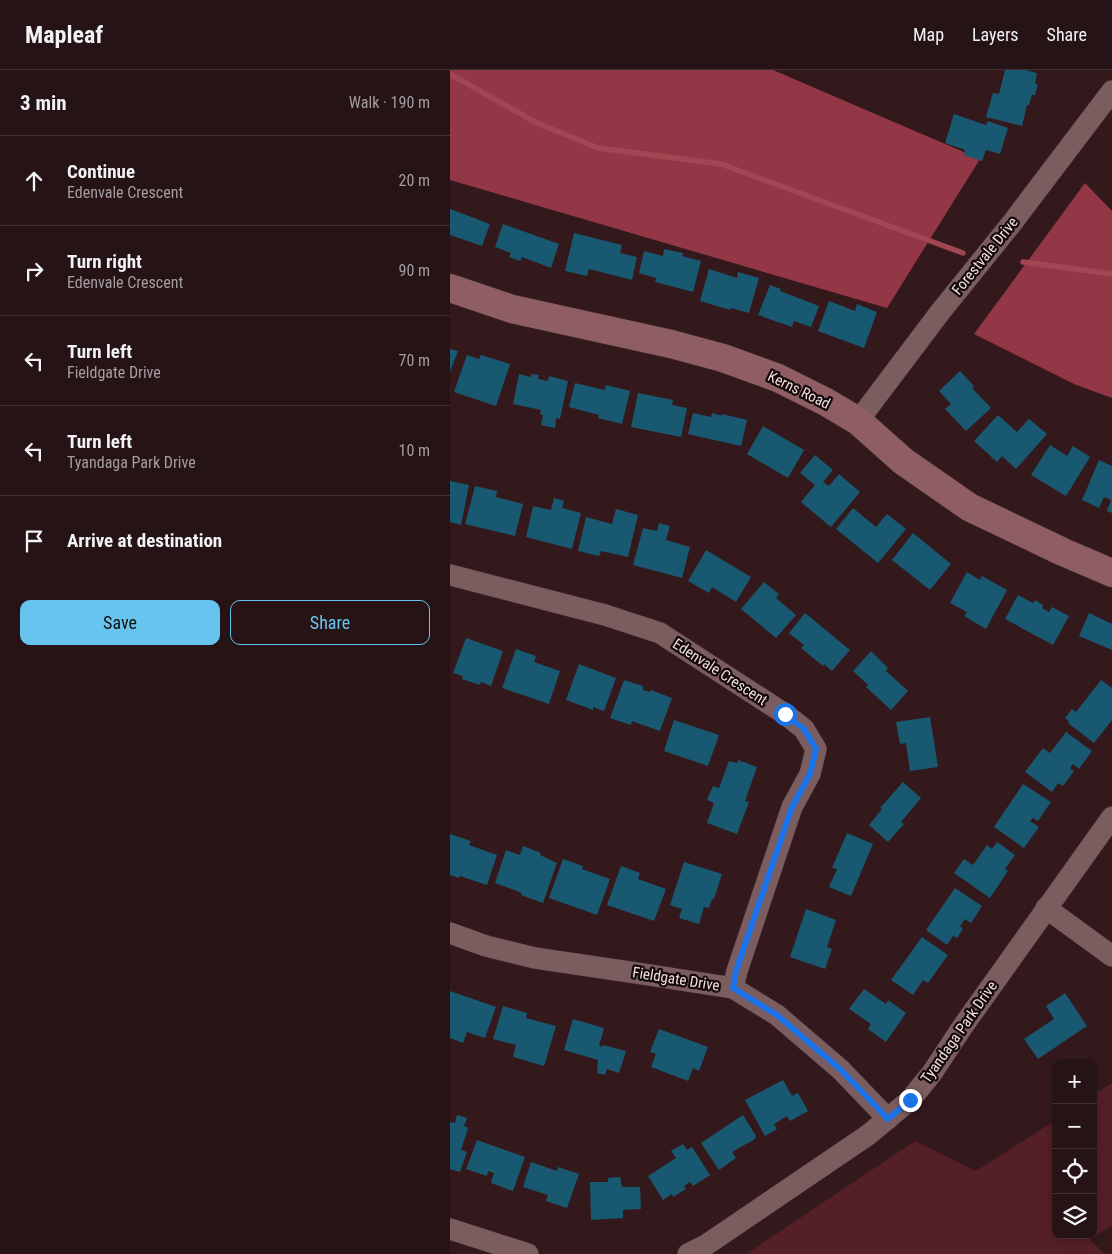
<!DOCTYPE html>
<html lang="en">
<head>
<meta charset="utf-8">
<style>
	body { margin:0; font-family:"Roboto Condensed",sans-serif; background:#322022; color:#f1f3f6 }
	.controls { position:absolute; right:15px; bottom:15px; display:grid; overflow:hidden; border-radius:10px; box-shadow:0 2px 8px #0003 }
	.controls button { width:45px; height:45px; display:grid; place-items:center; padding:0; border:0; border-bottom:1px solid #423234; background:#261315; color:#f1f3f6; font:25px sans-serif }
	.stop { position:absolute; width:15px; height:15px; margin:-11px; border:4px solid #1a73e8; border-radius:50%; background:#fff }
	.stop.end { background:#1a73e8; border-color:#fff; box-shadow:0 1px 5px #0008 }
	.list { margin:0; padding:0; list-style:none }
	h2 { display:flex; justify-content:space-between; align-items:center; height:65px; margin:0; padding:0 20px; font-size:21px }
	h2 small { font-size:16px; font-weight:400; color:#a49ea0 }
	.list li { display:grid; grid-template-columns:32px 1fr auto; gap:15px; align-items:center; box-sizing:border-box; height:90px; padding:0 20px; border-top:1px solid #423234 }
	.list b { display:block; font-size:19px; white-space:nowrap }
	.list p { margin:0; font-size:16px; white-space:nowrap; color:#a49ea0 }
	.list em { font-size:16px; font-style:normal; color:#a49ea0 }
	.actions { display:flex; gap:10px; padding:15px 20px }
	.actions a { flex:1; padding:11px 0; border:1px solid #66c4ef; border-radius:10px; text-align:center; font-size:18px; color:#66c4ef }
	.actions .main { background:#66c4ef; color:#111 }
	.icon { flex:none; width:28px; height:28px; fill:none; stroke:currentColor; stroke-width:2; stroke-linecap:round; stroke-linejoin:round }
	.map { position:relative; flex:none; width:662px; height:1184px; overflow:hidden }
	header { display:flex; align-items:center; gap:30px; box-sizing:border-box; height:70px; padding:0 25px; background:#261315; border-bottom:1px solid #423234 }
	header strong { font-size:24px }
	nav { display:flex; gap:28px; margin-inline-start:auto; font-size:18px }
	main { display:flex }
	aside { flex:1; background:#261315 }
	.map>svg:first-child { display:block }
	.green { fill:#551f27 }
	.forest { fill:#933746 }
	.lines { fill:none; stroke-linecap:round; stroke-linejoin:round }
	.stream { stroke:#a34653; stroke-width:5.5 }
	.building { fill:#195871 }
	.street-casing { stroke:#493436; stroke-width:22 }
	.secondary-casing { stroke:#493436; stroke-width:29 }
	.street { stroke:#7c5d5f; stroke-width:21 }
	.secondary { stroke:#8f5e63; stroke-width:28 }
	.route { stroke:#1a73e8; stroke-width:6 }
	.labels { text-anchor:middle; stroke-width:4.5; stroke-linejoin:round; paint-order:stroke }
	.street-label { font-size:15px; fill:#f1dfe0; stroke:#130809 }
</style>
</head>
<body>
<header>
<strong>Mapleaf</strong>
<nav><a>Map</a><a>Layers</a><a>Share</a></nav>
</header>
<main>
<aside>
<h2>3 min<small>Walk · 190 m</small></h2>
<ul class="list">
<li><svg class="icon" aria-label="ahead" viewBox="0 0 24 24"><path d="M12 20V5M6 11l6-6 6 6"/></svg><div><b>Continue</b><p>Edenvale Crescent</p></div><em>20 m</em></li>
<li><svg class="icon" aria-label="right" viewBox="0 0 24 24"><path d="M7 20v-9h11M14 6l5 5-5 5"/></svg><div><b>Turn right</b><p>Edenvale Crescent</p></div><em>90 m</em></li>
<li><svg class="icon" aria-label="left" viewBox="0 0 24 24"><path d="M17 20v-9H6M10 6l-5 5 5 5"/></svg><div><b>Turn left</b><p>Fieldgate Drive</p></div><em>70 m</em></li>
<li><svg class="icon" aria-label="left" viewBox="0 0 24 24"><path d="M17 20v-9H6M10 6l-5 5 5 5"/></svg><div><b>Turn left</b><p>Tyandaga Park Drive</p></div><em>10 m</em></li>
<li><svg class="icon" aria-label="arrive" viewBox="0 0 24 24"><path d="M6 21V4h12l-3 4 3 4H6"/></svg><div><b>Arrive at destination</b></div></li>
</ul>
<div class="actions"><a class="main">Save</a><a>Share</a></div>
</aside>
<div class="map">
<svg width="662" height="1184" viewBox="0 0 662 1184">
	<rect width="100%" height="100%" fill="#33191c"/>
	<!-- green -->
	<polygon class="green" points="662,1013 662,1155 640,1170 655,1184 296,1184 465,1071 526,1101 606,1050 606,1165 643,1165 643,1025"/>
	<!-- forest -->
	<g class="forest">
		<polygon points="0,0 323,0 530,89 437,238 0,110"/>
		<polygon points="635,113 662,141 662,328 624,314 524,264"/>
	</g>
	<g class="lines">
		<!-- stream -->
		<g class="stream">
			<polyline points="0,4 87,53 148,78 271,94 513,183"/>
			<polyline points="573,192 662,204"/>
		</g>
	</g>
	<!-- building -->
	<g class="building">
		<polygon points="555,0 575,0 587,3 585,14 588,14 585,25 582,25 579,35 577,35 572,56 536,47 543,23 549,24"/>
		<polygon points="504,44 536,55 538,51 558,58 550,84 536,80 532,91 514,85 515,80 495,73"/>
		<polygon points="0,139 40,154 32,176 0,165"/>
		<polygon points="53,154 109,174 101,198 72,187 70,191 59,187 61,183 45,177"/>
		<polygon points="124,163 172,175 170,183 187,187 182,210 139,199 137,206 115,201"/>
		<polygon points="214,179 233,183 232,186 251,191 243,222 205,212 206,208 189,203 194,181 213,186"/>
		<polygon points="259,199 287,208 288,202 309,208 299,243 281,238 280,240 250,231"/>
		<polygon points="320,215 331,219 330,221 369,236 361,257 344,251 342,257 308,245"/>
		<polygon points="379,231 405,241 407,234 427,242 414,278 368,261"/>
		<polygon points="0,279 8,281 0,302"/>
		<polygon points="17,285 29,289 31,285 60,294 46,336 4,322"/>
		<polygon points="510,301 524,316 522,318 541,338 516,361 495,339 501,334 489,321"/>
		<polygon points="69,304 81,307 81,304 89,305 88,309 98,311 99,306 118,311 110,349 106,348 105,358 91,355 93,345 90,344 91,340 63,334"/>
		<polygon points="125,313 155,320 156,315 180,321 172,354 148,348 149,345 119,337"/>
		<polygon points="188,323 223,330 222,335 237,338 231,367 181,357"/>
		<polygon points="243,343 261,347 262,343 272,346 272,344 297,350 291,376 238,364"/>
		<polygon points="548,345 567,362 579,349 597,364 566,399 552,386 547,392 524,371"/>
		<polygon points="313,356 354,380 338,408 297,384"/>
		<polygon points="600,375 617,386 623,376 640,387 616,426 581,405"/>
		<polygon points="365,385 383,400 373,412 379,416 389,404 410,422 381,457 351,432 365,415 350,403"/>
		<polygon points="649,390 662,396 662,443 657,441 661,430 654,427 649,438 632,430"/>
		<polygon points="0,411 19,415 11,455 0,452"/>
		<polygon points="25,416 47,421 46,427 73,434 65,466 15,454"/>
		<polygon points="104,428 114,431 112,438 131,443 122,479 76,467 83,436 101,440"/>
		<polygon points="403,438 426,457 437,444 456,459 428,493 386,459"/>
		<polygon points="166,439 188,445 178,487 151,481 149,486 128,481 136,447 162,454"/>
		<polygon points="209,453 220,456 216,470 240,477 232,508 183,495 193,458 207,461"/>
		<polygon points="463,463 501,494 480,520 442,490"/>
		<polygon points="256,480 301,507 286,532 262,517 259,523 238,511"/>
		<polygon points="517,502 530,510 532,506 557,520 536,559 514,546 517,542 500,533"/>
		<polygon points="314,512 329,524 326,528 346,545 326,568 291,539"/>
		<polygon points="568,525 583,533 585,530 593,535 592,538 599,542 602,537 619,546 603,575 555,549"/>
		<polygon points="355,543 400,580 382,601 374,594 373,596 351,578 354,575 339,563"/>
		<polygon points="639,543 662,554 662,580 629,566"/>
		<polygon points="16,568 53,581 41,616 31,612 30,615 12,609 13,606 3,603"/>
		<polygon points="66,579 86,586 84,592 110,601 99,634 52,618"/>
		<polygon points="421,581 438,598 436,601 458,621 441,640 416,617 418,615 403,601"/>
		<polygon points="129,594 166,608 154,641 143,637 143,640 116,630"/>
		<polygon points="174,610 193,616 193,620 200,622 201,620 222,628 210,661 182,651 181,655 160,648"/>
		<polygon points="651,610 662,618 662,650 644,673 618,653 619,651 615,648 622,639 626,642"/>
		<polygon points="480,647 488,697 460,701 456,673 450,674 446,652"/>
		<polygon points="224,650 269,665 258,696 214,681"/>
		<polygon points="616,662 642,681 629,699 623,694 620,698 624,701 613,716 608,713 602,722 575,702 593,678 600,683"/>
		<polygon points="288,690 307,697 295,731 299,732 287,764 257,753 264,733 257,730 263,716 269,718 279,691 287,693"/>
		<polygon points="453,712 471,728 451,752 454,754 438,772 419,755 432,739 430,738"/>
		<polygon points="573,714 601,732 588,751 583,748 580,751 589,757 574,778 544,757"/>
		<polygon points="397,763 423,774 401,826 379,817 387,799 382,798"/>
		<polygon points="0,764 21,771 19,775 47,785 37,815 10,806 9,808 0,805"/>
		<polygon points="547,772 565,785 555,799 558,801 540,828 504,803 514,789 523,795 537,775 542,779"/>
		<polygon points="73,776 91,783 90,785 107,793 93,833 71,825 72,823 45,813 56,780 70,785"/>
		<polygon points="113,789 133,796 132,799 160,809 147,845 99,828"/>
		<polygon points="234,792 272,804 264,829 262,829 259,838 254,837 249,854 229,848 232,839 220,835"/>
		<polygon points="171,796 190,803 188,809 216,819 204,851 157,835"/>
		<polygon points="505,818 532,836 521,853 515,849 510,856 513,859 507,868 503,866 497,875 476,860"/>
		<polygon points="356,839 386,850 377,877 382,879 375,899 340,887"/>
		<polygon points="472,867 498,885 478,913 473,910 463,925 441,910"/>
		<polygon points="414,919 436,934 438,930 456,943 436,972 418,959 421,954 399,939"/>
		<polygon points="0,921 46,937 35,968 17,962 13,973 0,968"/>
		<polygon points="615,923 637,956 588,989 574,969 604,949 596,936"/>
		<polygon points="53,936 77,943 76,948 106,956 94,996 63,987 66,975 43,969"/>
		<polygon points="123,949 154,958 149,976 152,977 153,975 176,981 169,1003 157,999 155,1005 147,1003 148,990 114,980"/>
		<polygon points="209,959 258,977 249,1001 243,998 238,1011 201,997 206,984 200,982"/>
		<polygon points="333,1010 342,1026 348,1023 358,1041 340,1051 337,1046 324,1054 327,1059 315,1066 295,1030"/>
		<polygon points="7,1045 17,1048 14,1056 18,1058 11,1080 17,1082 10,1102 0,1099 0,1052 5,1053"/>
		<polygon points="293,1045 306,1066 305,1069 282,1082 286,1088 269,1100 251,1073"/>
		<polygon points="27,1070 75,1087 63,1121 41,1113 44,1103 38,1101 37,1106 16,1099"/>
		<polygon points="233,1074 237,1080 242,1077 260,1105 243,1116 240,1112 234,1116 236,1119 223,1127 222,1124 213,1130 198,1106 226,1088 221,1081"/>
		<polygon points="81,1092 107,1101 108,1097 129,1104 117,1138 96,1131 98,1125 73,1117"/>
		<polygon points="170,1107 172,1117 190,1117 191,1139 173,1140 173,1148 141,1150 140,1112 158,1112 158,1108"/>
	</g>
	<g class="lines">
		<!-- street casing -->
		<g class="street-casing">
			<g id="street">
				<polyline points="408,351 491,241 562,153 662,21"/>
				<polyline points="0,505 155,545 210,563 335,644 354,659 366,679 360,704 342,737 287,901 283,918"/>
				<polyline points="596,838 662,886"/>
				<polyline points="0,863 36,876 85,888 193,904 283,918 327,945 391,1000 438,1049"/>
				<polyline points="0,1159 78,1184"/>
				<polyline points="238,1184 256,1175 418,1065 460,1030 482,1003 513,956 662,747"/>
			</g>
		</g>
		<!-- secondary casing -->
		<g class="secondary-casing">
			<polyline id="secondary" points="0,218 62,239 221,274 273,288 328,308 376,332 408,351 453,391 519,437 613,482 662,503"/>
		</g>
		<!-- street -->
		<use href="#street" class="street"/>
		<!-- secondary -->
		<use href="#secondary" class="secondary"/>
	</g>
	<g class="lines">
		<!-- route -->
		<polyline class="route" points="335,644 354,659 366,679 360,704 342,737 286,901 283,918 327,945 391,1000 438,1049 460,1030"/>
	</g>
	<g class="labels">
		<!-- street labels -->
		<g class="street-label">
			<text transform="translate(535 186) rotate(-51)" y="5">Forestvale Drive</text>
			<text transform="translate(349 320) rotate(26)" y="5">Kerns Road</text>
			<text transform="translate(270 602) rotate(33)" y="5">Edenvale Crescent</text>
			<text transform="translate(226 909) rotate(9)" y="5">Fieldgate Drive</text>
			<text transform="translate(509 962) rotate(-55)" y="5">Tyandaga Park Drive</text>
		</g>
	</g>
</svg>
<div class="controls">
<button>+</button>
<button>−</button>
<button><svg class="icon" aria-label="locate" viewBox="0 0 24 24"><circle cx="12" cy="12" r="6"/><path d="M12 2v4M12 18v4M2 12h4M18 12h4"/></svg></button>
<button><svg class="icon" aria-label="layers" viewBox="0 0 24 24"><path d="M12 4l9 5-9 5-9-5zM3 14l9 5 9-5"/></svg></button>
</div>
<div class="stop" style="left:335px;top:644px"></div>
<div class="stop end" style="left:460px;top:1030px"></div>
</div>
</main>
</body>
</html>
